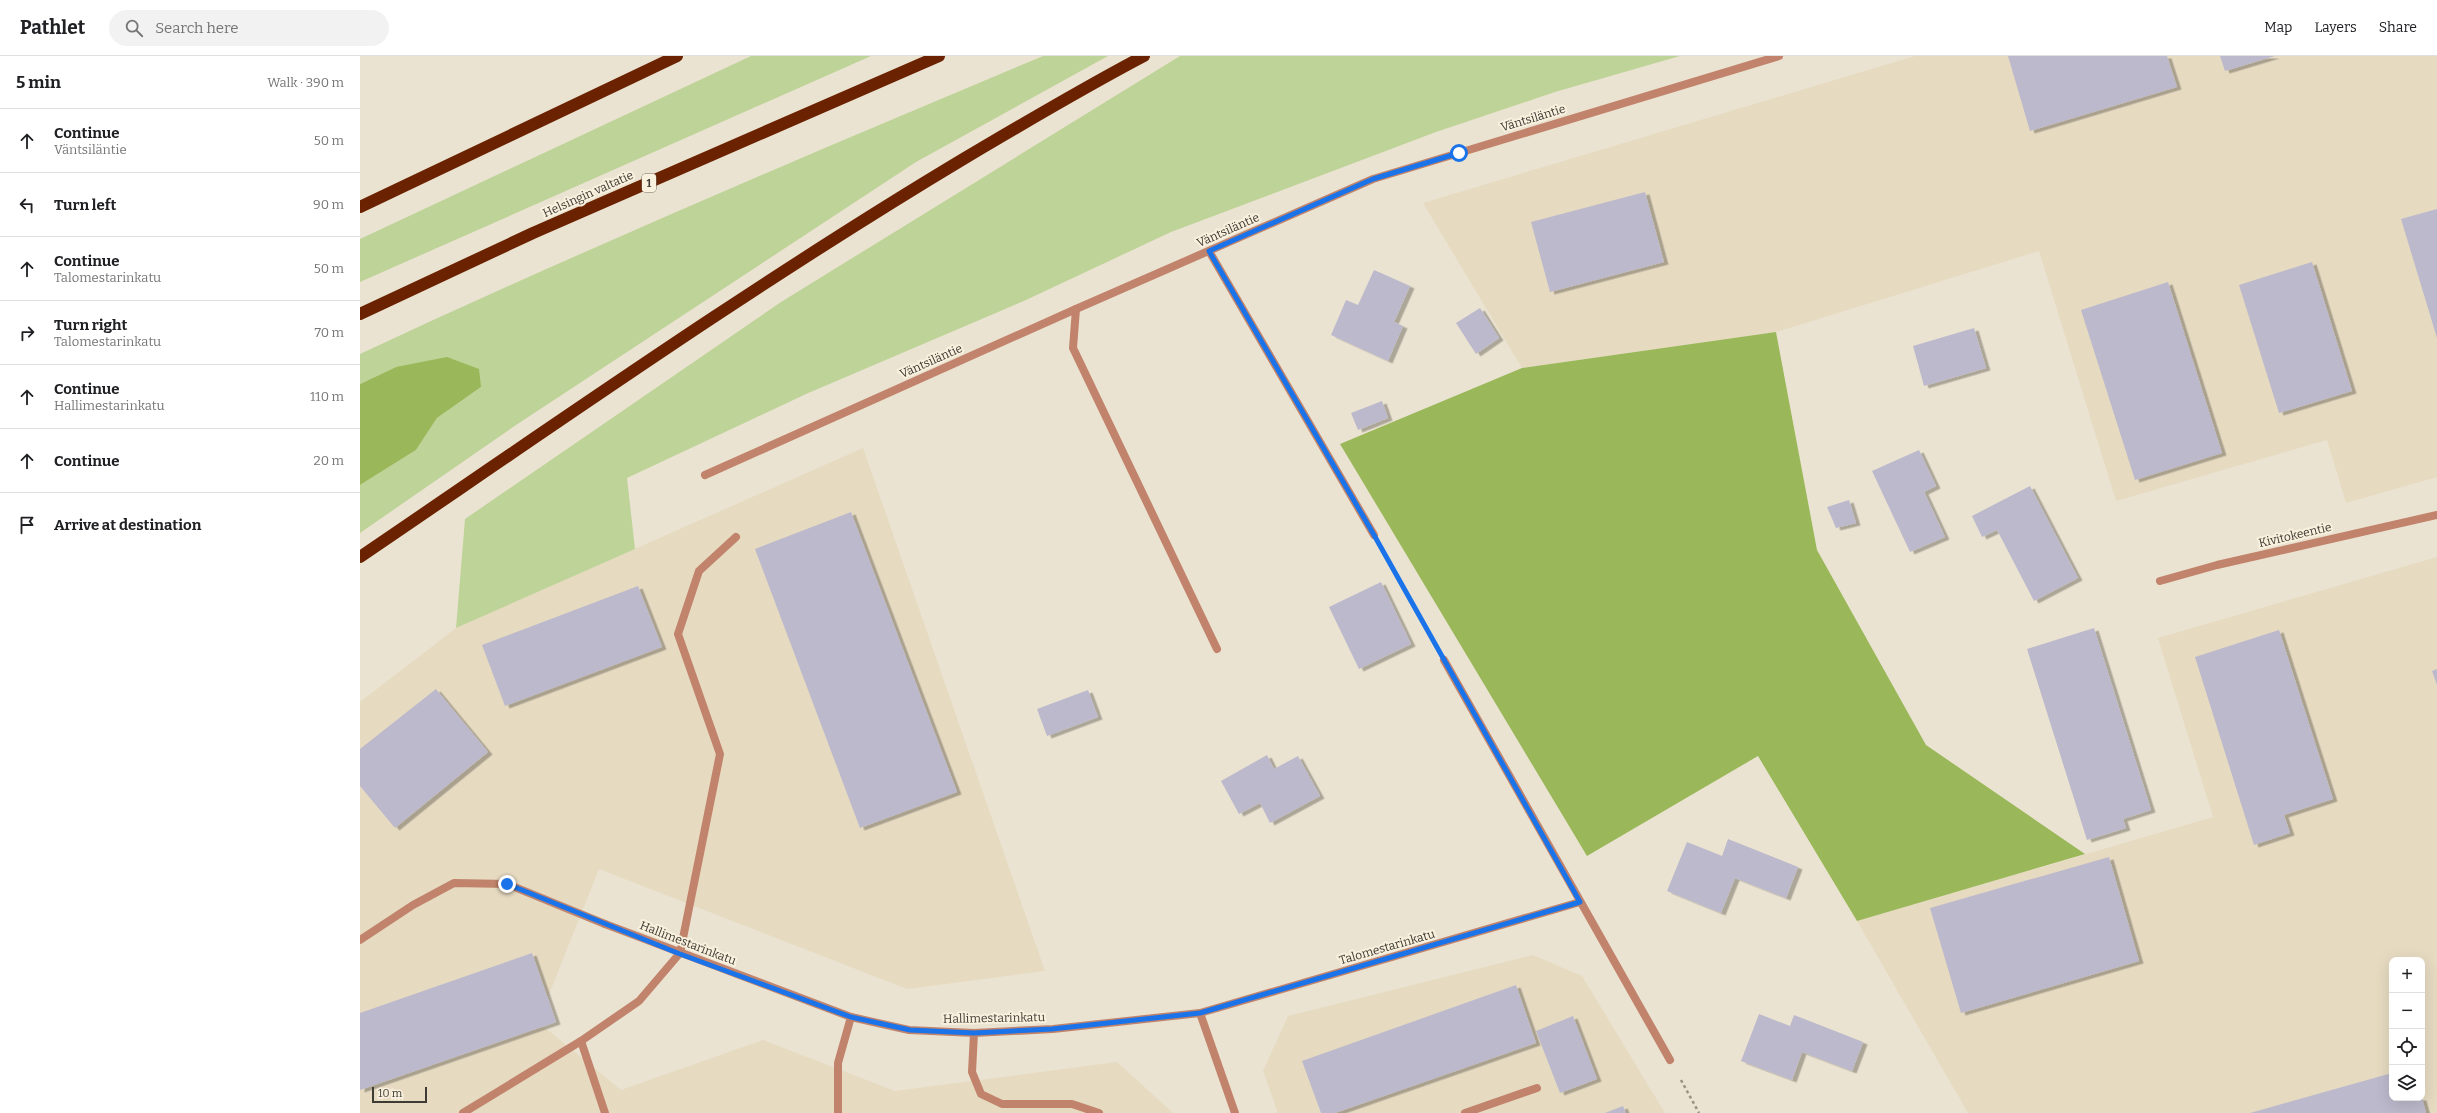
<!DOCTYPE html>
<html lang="en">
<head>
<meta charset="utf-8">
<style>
	body { margin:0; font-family:Bitter,serif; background:#f2f2f2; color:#202124 }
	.controls { position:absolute; right:12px; bottom:12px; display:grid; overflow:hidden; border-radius:8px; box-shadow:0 4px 16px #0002 }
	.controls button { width:36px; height:36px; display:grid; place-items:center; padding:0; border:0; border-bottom:1px solid #e0e0e0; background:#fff; color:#202124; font:20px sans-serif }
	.scale { position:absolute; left:12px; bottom:10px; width:55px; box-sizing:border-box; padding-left:4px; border:2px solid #3e3b34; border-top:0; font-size:11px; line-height:14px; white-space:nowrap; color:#3e3b34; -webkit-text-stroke:3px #f9f0de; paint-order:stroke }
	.stop { position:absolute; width:12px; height:12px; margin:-9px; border:3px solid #1a73e8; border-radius:50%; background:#fff }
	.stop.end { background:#1a73e8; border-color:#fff; box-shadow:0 1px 4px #0008 }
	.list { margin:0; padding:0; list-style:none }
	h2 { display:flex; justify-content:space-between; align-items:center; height:52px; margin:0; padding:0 16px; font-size:17px }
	h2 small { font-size:13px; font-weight:400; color:#757577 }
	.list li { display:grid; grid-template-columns:26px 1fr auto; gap:12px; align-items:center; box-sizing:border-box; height:64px; padding:0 16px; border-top:1px solid #e0e0e0 }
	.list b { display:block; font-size:15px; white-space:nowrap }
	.list p { margin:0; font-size:13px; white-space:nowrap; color:#757577 }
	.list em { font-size:13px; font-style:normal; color:#757577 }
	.icon { flex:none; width:22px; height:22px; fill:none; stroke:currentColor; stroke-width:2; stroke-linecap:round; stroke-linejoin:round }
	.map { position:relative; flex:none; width:2077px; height:1057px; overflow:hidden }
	header { display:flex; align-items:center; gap:24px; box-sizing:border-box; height:56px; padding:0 20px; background:#fff; border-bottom:1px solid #e0e0e0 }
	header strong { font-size:19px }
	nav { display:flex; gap:22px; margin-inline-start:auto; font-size:14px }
	.search { width:280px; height:36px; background:#f2f2f2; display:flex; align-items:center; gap:10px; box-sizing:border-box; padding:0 14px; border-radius:22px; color:#757577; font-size:15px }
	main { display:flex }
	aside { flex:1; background:#fff }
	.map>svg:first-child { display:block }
	.built { fill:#e6dac1; fill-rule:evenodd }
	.green { fill:#bed397 }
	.forest { fill:#9ab859 }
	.building { fill:#bcb9cc; filter:url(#shadow) }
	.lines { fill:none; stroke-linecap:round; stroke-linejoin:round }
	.path { stroke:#989386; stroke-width:2.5; stroke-dasharray:3 3; stroke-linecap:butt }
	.service { stroke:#c1836b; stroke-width:8 }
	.minor { stroke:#c1836b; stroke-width:8 }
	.motorway { stroke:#6b2200; stroke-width:12 }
	.route { stroke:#1a73e8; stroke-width:5 }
	.labels { text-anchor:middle; stroke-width:4; stroke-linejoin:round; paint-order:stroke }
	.shield { fill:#f9f0de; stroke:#767167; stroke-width:1 }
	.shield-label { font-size:11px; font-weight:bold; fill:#3e3b34 }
	.street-label { font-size:12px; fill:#3e3b34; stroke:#f9f0de }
</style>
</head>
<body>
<header>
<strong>Pathlet</strong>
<div class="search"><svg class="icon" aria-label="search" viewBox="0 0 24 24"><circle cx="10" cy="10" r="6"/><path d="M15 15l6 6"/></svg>Search here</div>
<nav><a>Map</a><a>Layers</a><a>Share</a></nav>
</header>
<main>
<aside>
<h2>5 min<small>Walk · 390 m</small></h2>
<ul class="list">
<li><svg class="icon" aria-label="ahead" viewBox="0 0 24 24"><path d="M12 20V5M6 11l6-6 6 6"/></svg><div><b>Continue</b><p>Väntsiläntie</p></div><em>50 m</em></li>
<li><svg class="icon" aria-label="left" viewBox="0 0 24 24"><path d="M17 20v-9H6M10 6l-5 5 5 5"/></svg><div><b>Turn left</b></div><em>90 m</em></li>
<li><svg class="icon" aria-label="ahead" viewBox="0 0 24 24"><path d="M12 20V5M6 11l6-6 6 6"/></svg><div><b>Continue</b><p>Talomestarinkatu</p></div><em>50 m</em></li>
<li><svg class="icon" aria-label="right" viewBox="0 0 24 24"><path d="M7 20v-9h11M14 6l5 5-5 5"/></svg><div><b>Turn right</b><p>Talomestarinkatu</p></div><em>70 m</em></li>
<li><svg class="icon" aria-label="ahead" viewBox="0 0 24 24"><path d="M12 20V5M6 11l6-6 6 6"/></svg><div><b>Continue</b><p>Hallimestarinkatu</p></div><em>110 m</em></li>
<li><svg class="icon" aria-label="ahead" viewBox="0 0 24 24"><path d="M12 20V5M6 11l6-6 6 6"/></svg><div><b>Continue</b></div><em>20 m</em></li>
<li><svg class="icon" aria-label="arrive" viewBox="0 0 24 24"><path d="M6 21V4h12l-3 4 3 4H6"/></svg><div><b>Arrive at destination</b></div></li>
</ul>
</aside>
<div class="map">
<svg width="2077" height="1057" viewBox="0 0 2077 1057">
	<defs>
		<filter id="shadow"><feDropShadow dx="4.5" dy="2.5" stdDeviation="0" flood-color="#0004"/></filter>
	</defs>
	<rect width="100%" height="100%" fill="#ebe3d1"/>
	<!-- built -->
	<g class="built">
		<polygon points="1555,0 2077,0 2077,421 1986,447 1967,384 1756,445 1679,195 1416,276 1162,312 1063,147"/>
		<polygon points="503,392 685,915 547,933 239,813 178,966 261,1034 403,984 535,1035 757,1006 813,1057 0,1057 0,646 96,572"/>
		<path d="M2077,501v556h-469l-111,-192 356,-104 -55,-179zM2032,904h30v138h-30z"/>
		<polygon points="1173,899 1222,920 1305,1057 918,1057 903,1015 928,960"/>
	</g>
	<!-- green -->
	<g class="green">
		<polygon points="391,0 511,0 0,226 0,183"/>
		<path d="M683,0h65l-192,106 -400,263 -156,108v-48l56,-35 21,-32 44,-31 -85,-20 -36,17v-30c225,-105 454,-202 683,-298z"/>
		<polygon points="820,0 1320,0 1195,36 1076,76 811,176 666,244 446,338 267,422 275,493 96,572 105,463 421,246"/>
	</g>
	<!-- forest -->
	<g class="forest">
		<polygon points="1416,276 1457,494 1566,689 1725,798 1497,865 1398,700 1227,800 980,388 1162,312"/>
		<polygon points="87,301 119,313 121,331 77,362 56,394 0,429 0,328 36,311"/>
	</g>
	<!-- building -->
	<g class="building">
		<polygon points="1648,0 1807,0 1817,31 1670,75"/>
		<polygon points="1860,0 1915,0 1865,15"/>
		<polygon points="1285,136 1304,206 1190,236 1171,166"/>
		<polygon points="2077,153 2077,282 2041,163"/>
		<polygon points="1952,206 1992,335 1919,357 1879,229"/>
		<polygon points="1014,214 1050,230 1034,266 1043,270 1028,305 971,279 986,244 998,249"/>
		<polygon points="1808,226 1862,397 1775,424 1721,254"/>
		<polygon points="1120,252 1139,282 1116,298 1096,267"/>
		<polygon points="1614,272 1626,312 1564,330 1553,290"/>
		<polygon points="1022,345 1028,362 998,374 991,357"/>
		<polygon points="1559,394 1576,430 1564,436 1585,481 1550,496 1512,415"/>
		<polygon points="1670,430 1718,522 1674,545 1637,474 1622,481 1612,460"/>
		<polygon points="1489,444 1496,467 1476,472 1467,451"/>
		<polygon points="491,456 597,736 500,772 395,493"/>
		<polygon points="1021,526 1051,588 999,613 969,551"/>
		<polygon points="278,530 302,591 145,650 122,589"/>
		<polygon points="1734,572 1791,754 1763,763 1766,772 1727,784 1667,593"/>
		<polygon points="1919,574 1973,743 1924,759 1930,777 1894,789 1835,601"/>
		<polygon points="2077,613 2077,629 2072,615"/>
		<polygon points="76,633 128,696 35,772 0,730 0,693"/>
		<polygon points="728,634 738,661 687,680 677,653"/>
		<polygon points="907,699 914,713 938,700 960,740 910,767 900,747 879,758 861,725"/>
		<polygon points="1368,783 1438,811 1426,842 1375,822 1361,857 1307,835 1327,786 1362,800"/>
		<polygon points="1749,801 1779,905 1601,957 1570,852"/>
		<polygon points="172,897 196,966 0,1034 0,957"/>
		<polygon points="1156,929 1176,987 975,1057 961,1057 942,1005"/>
		<polygon points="1399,958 1430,970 1434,959 1503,986 1492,1015 1442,996 1432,1024 1381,1005"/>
		<polygon points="1213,960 1237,1023 1200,1037 1176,975"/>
		<polygon points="2032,1017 2032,1042 2062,1042 2066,1057 1890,1057"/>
		<polygon points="1263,1050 1266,1057 1245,1057"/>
	</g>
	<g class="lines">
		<!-- path -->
		<g class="path">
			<polyline points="1026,499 1073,584"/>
			<polyline points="1321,1024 1339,1057"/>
		</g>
		<!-- service -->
		<g class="service">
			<polyline points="716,253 713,292 857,593"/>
			<polyline points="0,884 53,849 94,827 147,828 245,868"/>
			<polyline points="614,977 612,1016 621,1038 642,1048 712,1048 739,1057"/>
			<polyline points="221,985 245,1057"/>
			<polyline points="103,1057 221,985 279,945 320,897 360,698 318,578 339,515 376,481"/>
			<polyline points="478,1057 478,1007 491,961"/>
			<polyline points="1105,1057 1177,1032"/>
		</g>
		<!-- minor -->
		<g class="minor">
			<polyline points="849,195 1014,479"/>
			<polyline points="345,419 716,253 1013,123 1419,0"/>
			<polyline points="1800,525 1857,509 2077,459"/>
			<polyline points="1084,604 1310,1004"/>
			<polyline points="245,868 491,961 549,974 614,977 693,973 840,957 875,1057"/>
			<polyline points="840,957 1220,846"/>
		</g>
		<!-- motorway -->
		<g class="motorway">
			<polyline points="0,151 317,0"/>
			<polyline points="0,258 173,177 579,0"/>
			<path d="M0,501c200,-136 398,-275 605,-399 59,-35 118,-70 179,-102"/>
		</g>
	</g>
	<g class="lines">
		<!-- route -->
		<polyline class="route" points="147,828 320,898 491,961 550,974 614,977 692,973 840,957 1220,846 1014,479 849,195 1013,123 1099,97"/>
	</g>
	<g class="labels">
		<!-- shield labels -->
		<rect class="shield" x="282" y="118" width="14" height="18" rx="3"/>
		<g class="shield-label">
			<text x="289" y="131">1</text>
		</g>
		<!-- street labels -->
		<g class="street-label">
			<text transform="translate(1173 62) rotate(-17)" y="4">Väntsiläntie</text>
			<text transform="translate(228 138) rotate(-24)" y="4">Helsingin valtatie</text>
			<text transform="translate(868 174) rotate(-24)" y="4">Väntsiläntie</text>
			<text transform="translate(571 305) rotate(-24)" y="4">Väntsiläntie</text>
			<text transform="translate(1935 479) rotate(-13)" y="4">Kivitokeentie</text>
			<text transform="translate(328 887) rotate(21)" y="4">Hallimestarinkatu</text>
			<text transform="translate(1027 891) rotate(-16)" y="4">Talomestarinkatu</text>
			<text transform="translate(634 962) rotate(-1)" y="4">Hallimestarinkatu</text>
		</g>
	</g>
</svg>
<div class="controls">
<button>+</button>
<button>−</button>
<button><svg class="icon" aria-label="locate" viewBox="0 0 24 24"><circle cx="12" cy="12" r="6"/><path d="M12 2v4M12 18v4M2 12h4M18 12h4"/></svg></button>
<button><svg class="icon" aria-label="layers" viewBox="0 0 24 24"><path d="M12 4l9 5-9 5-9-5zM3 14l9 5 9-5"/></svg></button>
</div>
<div class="scale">10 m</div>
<div class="stop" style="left:1099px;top:97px"></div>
<div class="stop end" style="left:147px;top:828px"></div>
</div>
</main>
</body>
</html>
